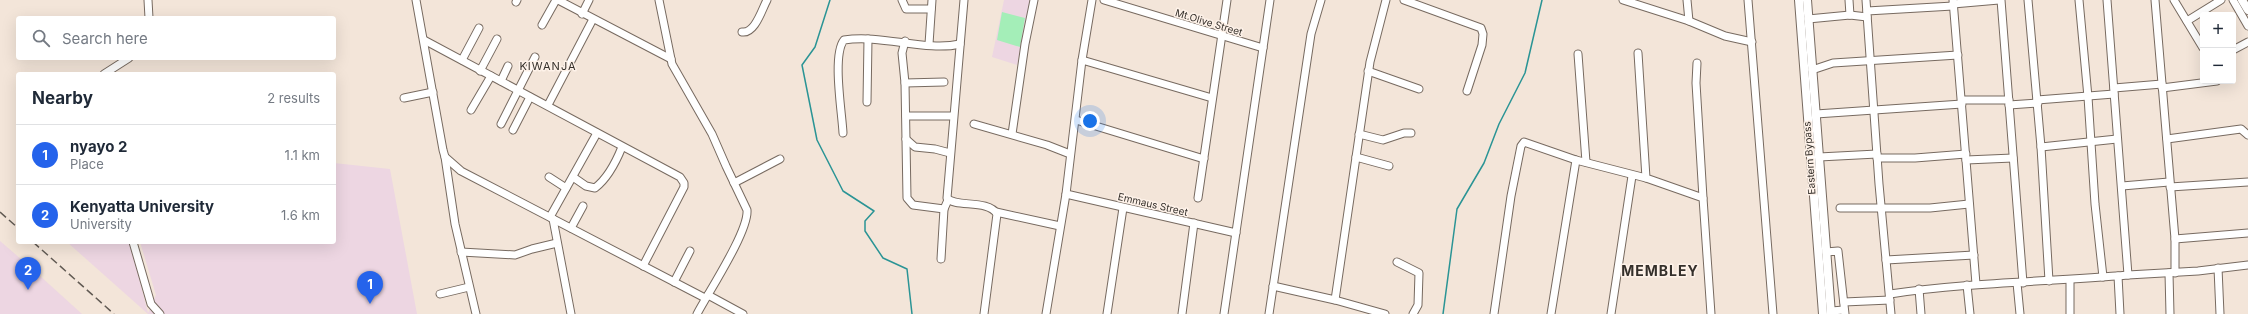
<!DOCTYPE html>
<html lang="en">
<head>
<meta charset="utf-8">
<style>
	body { margin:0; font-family:Inter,sans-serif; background:#f2f2f3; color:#1f2937 }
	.controls { position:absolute; right:12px; top:12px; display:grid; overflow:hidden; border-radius:4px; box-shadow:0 4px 16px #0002 }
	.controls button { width:36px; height:36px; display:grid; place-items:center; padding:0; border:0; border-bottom:1px solid #e0e1e3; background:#fff; color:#1f2937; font:20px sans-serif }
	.you { position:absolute; left:1090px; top:121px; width:14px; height:14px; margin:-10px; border:3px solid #fff; border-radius:50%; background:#1a73e8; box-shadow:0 0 0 6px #1a73e833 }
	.badge { display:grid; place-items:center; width:26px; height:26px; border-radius:50%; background:#2563eb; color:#fff; font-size:13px; font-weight:700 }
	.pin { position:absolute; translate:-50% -33px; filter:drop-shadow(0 1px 2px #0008) }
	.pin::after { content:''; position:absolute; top:21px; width:14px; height:12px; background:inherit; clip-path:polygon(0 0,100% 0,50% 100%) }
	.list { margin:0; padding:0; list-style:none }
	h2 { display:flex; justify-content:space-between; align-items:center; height:52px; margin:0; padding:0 16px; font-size:17px }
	h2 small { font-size:13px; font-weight:400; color:#747a83 }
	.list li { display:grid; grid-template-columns:26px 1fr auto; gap:12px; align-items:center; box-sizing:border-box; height:60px; padding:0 16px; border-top:1px solid #e0e1e3 }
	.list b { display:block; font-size:15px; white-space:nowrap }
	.list p { margin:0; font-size:13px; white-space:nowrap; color:#747a83 }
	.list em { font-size:13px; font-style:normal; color:#747a83 }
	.icon { flex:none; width:22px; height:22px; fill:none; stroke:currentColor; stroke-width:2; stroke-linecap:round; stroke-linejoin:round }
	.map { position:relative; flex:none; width:2248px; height:314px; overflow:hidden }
	.search { position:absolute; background:#fff; box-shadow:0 4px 16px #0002; left:16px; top:16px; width:320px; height:44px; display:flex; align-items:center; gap:10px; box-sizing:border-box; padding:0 14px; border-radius:4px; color:#747a83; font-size:15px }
	.panel { position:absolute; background:#fff; box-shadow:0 4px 16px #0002; left:16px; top:72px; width:320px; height:172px; border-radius:4px }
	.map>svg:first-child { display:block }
	.education { fill:#edd6e2 }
	.green { fill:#a4eeb8 }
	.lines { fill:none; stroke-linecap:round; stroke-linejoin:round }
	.stream { stroke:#2a9495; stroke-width:1.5 }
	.minor-casing { stroke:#776a60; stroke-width:9 }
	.major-casing { stroke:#776a60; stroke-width:10 }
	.minor { stroke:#fff; stroke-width:7 }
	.major { stroke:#fff; stroke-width:8 }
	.rail { stroke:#615a53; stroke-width:1.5; stroke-dasharray:8 4; stroke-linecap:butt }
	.labels { text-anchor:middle; stroke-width:3; stroke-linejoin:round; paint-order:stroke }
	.street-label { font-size:10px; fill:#35302b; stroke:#fef2e9 }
	.neighbourhood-label { font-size:11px; letter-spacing:1px; fill:#35302b; stroke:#fef2e9 }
	.district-label { font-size:14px; font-weight:bold; letter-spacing:1px; fill:#35302b; stroke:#fef2e9 }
</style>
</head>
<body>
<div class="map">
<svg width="2248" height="314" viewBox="0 0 2248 314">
	<rect width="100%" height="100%" fill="#f3e5d9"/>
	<!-- education -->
	<g class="education">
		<polygon points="1004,0 1031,0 1017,65 992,57"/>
		<polygon points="334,163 390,169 417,314 148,314 67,242 130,242 148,313 156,295 140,242 334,242"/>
		<polygon points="0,241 29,266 82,314 0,314"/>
	</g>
	<!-- green -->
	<polygon class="green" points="1002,12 1025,18 1020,47 997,40"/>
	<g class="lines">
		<!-- stream -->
		<g class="stream">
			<polyline points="830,0 815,47 802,65 817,140 843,191 874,211 865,221 865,231 883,258 907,269 912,314"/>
			<polyline points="1443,314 1457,209 1484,163 1499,124 1525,73 1542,0"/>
		</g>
		<!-- minor casing -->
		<g class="minor-casing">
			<g id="minor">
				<polyline points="148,0 149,18"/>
				<polyline points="416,0 443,150 445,157 461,171 705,298"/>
				<polyline points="558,0 671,59"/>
				<path d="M659,0l13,64 40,70 14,32 21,44c2,21 -39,83 -50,104"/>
				<polyline points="902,0 906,9 931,9"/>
				<path d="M964,0l-17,198c8,10 41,1 50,16l-13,100"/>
				<polyline points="1104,0 1263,48"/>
				<polyline points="1404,0 1481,28 1483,34 1482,45 1467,91"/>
				<polyline points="1623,0 1689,21 1725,36 1752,42"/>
				<polyline points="1687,0 1689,21"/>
				<polyline points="1748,0 1773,314"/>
				<polyline points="1849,0 1850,15"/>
				<polyline points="1866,0 1879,184 1891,314"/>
				<polyline points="1953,0 1976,284"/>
				<polyline points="2001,0 2023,283"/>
				<polyline points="2028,0 2041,147 2049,281"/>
				<polyline points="2079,0 2088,97 2095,204 2103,277"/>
				<polyline points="2107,0 2128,275 2198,271 2248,265"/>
				<polyline points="2155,0 2175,239 2175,273"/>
				<polyline points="2174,0 2203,48"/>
				<polyline points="2233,0 2248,26"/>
				<polyline points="516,2 517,0"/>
				<polyline points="1953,4 1999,0"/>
				<polyline points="1867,11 1953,6"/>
				<polyline points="582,14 589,0"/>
				<polyline points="1808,19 1850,15 1867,17"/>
				<polyline points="2187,21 2221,0"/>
				<polyline points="542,25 556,0"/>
				<path d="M742,32c13,2 20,-23 25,-32"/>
				<polyline points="424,40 680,177 684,183 684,187 643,266"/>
				<polyline points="905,41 902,53 905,83 907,198 913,205 944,209 948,200"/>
				<polyline points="929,44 932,0"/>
				<polyline points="2233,50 2248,42"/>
				<polyline points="1638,53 1646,178 1703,198 1711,314"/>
				<polyline points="1578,54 1586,162"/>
				<polyline points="462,60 479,28"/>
				<polyline points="1082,60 1212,98"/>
				<polyline points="1697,63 1696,83 1703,198"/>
				<polyline points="1812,70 1833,63 1958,55"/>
				<polyline points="480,71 497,39"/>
				<polyline points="1368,71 1419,89"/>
				<polyline points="104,74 129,58"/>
				<polyline points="501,81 508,66"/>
				<polyline points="905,83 944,82"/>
				<polyline points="2114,88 2162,84"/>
				<polyline points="2162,88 2217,81"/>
				<polyline points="404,98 433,92"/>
				<polyline points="1962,100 2009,100"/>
				<polyline points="2037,100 2114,94"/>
				<polyline points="867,102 868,39"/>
				<polyline points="548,105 593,19"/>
				<polyline points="2009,105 2038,103"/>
				<polyline points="471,110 491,76"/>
				<polyline points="1816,114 1962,104"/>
				<polyline points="906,116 953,116"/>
				<polyline points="1076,120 1204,159"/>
				<polyline points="501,124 535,57"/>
				<polyline points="974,124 1047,145 1070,154"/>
				<polyline points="513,130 530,97"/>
				<path d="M843,133c-1,-21 -11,-78 1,-93 38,-6 82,12 116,4"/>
				<polyline points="1012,134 1025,44 1034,0"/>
				<polyline points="1359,134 1383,140 1404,133 1411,133"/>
				<polyline points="906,139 915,147 935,149 950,153"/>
				<polyline points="2167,139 2241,129 2248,135"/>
				<polyline points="2041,147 2117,139"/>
				<polyline points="445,157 455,224 476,314"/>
				<polyline points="1356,157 1389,166"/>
				<polyline points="1819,157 1877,154"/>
				<polyline points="1877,158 1915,158 1966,154"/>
				<polyline points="1966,160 2013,158"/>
				<polyline points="549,177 566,188"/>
				<path d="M573,177l13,9 9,2c13,-10 21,-26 27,-41"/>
				<polyline points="734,183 780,159"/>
				<polyline points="2122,186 2169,182"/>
				<polyline points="2170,187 2248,182"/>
				<polyline points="1066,194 1236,233"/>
				<polyline points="1198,198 1227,0"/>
				<polyline points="1840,208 1930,208 1969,204"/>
				<polyline points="996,212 1060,226"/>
				<polyline points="550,217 597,133"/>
				<polyline points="553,219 571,314"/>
				<polyline points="571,228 583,206"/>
				<polyline points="2175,239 2248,233"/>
				<polyline points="133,242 151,304 160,314"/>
				<polyline points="461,252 515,255 532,249 557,243"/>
				<polyline points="1826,252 1838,251 1845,314"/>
				<polyline points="941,259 944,209"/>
				<polyline points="1886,260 1974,255"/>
				<polyline points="1397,262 1419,273 1418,305 1413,314"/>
				<polyline points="2218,268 2220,314"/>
				<polyline points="2169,273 2170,314"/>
				<polyline points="2118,276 2120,314"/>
				<polyline points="674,282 690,251"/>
				<polyline points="2017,283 2020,314"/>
				<polyline points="1967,285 1970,314"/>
				<polyline points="1273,286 1335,300 1370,62 1386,0"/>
				<polyline points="1919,289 1921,314"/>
				<polyline points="440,294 469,287"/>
				<path d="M1890,294c79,-12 159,-12 238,-19"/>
				<polyline points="708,295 743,314"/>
				<polyline points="1335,300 1385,314"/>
				<polyline points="1844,302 1890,300"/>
				<polyline points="1831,311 1844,310"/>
				<polyline points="1046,314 1066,194 1082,60 1092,0"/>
				<polyline points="1107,314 1123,208"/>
				<polyline points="1182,314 1194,223"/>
				<polyline points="1224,314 1270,0"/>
				<polyline points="1269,314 1311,34 1321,0"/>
				<polyline points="1494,314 1511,196 1521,146 1524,142 1576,160"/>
				<polyline points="1551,314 1576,160 1646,178"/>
				<polyline points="1611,314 1632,176"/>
				<polyline points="2070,314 2070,280"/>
			</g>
		</g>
		<!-- major casing -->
		<g class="major-casing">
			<g id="major">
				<polyline points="1799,0 1823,314"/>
				<polyline points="1807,0 1831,314"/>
				<polyline points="2242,0 2248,10"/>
			</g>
		</g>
		<!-- minor -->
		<use href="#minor" class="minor"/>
		<!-- major -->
		<use href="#major" class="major"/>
		<!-- rail -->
		<g class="rail">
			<polyline points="0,212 18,228"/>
			<polyline points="33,242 114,314"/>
		</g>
	</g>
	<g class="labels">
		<!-- street labels -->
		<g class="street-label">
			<text transform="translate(1209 22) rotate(17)" y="4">Mt.Olive Street</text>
			<text transform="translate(1809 158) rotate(-94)" y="4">Eastern Bypass</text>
			<text transform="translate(1153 204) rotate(13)" y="4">Emmaus Street</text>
		</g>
		<!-- neighbourhood labels -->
		<g class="neighbourhood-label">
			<text x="548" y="70">KIWANJA</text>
		</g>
		<!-- district labels -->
		<g class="district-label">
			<text x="1660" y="276">MEMBLEY</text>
		</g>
	</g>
</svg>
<div class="controls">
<button>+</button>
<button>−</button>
</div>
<div class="you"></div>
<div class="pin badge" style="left:370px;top:304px">1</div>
<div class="pin badge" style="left:28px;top:290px">2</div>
<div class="search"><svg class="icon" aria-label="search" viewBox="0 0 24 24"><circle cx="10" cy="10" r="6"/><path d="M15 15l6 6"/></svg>Search here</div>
<section class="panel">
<h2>Nearby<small>2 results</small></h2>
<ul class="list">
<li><span class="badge">1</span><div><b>nyayo 2</b><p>Place</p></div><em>1.1 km</em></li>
<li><span class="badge">2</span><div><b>Kenyatta University</b><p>University</p></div><em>1.6 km</em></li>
</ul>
</section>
</div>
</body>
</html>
